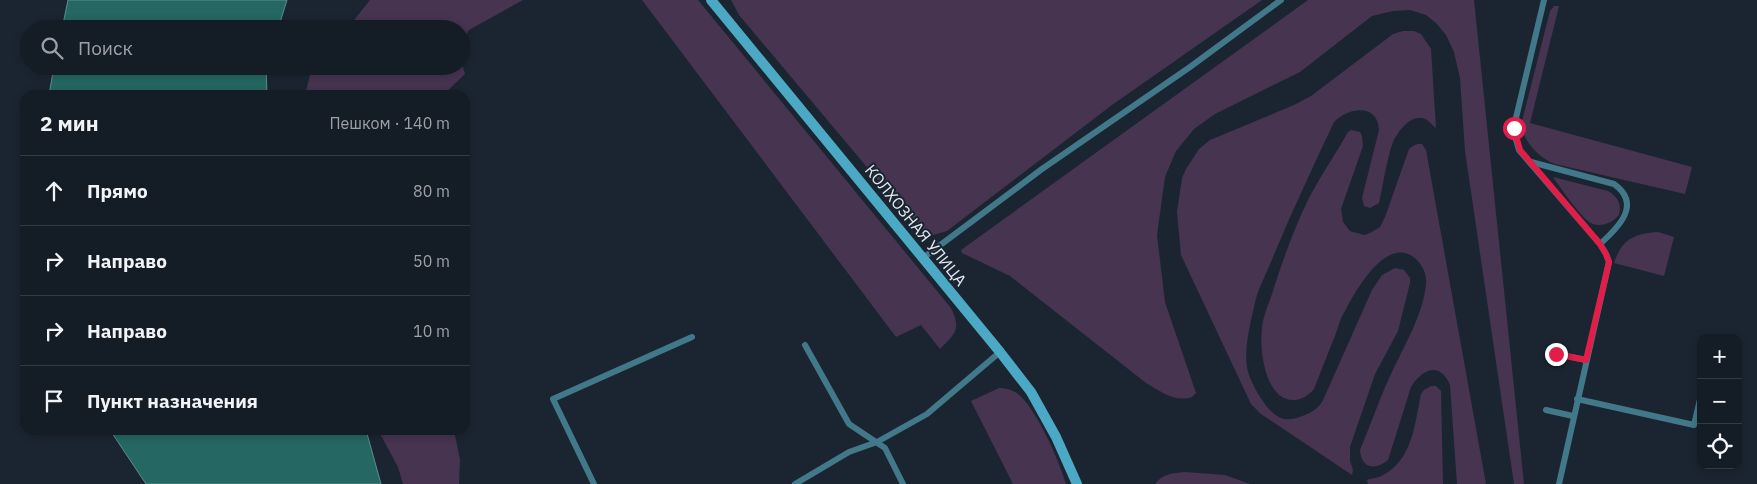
<!DOCTYPE html>
<html lang="ru">
<head>
<meta charset="utf-8">
<style>
	body { margin:0; font-family:"IBM Plex Sans",sans-serif; background:#1d252d; color:#f1f3f6 }
	.controls { position:absolute; right:15px; bottom:15px; display:grid; overflow:hidden; border-radius:10px; box-shadow:0 2px 8px #0003 }
	.controls button { width:45px; height:45px; display:grid; place-items:center; padding:0; border:0; border-bottom:1px solid #333a42; background:#141c25; color:#f1f3f6; font:25px sans-serif }
	.stop { position:absolute; width:15px; height:15px; margin:-11px; border:4px solid #e11d48; border-radius:50%; background:#fff }
	.stop.end { background:#e11d48; border-color:#fff; box-shadow:0 1px 5px #0008 }
	.list { margin:0; padding:0; list-style:none }
	h2 { display:flex; justify-content:space-between; align-items:center; height:65px; margin:0; padding:0 20px; font-size:21px }
	h2 small { font-size:16px; font-weight:400; color:#9da1a7 }
	.list li { display:grid; grid-template-columns:32px 1fr auto; gap:15px; align-items:center; box-sizing:border-box; height:70px; padding:0 20px; border-top:1px solid #333a42 }
	.list b { display:block; font-size:19px; white-space:nowrap }
	.list em { font-size:16px; font-style:normal; color:#9da1a7 }
	.icon { flex:none; width:28px; height:28px; fill:none; stroke:currentColor; stroke-width:2; stroke-linecap:round; stroke-linejoin:round }
	.map { position:relative; flex:none; width:1757px; height:484px; overflow:hidden }
	.search { position:absolute; background:#141c25; box-shadow:0 2px 8px #0003; left:20px; top:20px; width:450px; height:55px; display:flex; align-items:center; gap:12px; box-sizing:border-box; padding:0 18px; border-radius:28px; color:#9da1a7; font-size:19px }
	.panel { position:absolute; background:#141c25; box-shadow:0 2px 8px #0003; left:20px; top:90px; width:450px; height:345px; border-radius:15px }
	.map>svg:first-child { display:block }
	.green { fill:#463450 }
	.water { fill:#256762; stroke:#5e8e8d }
	.lines { fill:none; stroke-linecap:round; stroke-linejoin:round }
	.lane { stroke:#42798a; stroke-width:6 }
	.secondary { stroke:#4ba9c5; stroke-width:10 }
	.route { stroke:#e11d48; stroke-width:6 }
	.labels { text-anchor:middle; stroke-width:4; stroke-linejoin:round; paint-order:stroke }
	.street-label { font-size:16px; fill:#e3eaf2; stroke:#1b2531 }
</style>
</head>
<body>
<div class="map">
<svg width="1757" height="484" viewBox="0 0 1757 484">
	<rect width="100%" height="100%" fill="#1b2531"/>
	<!-- green -->
	<g class="green">
		<polygon points="370,0 523,0 469,30 461,42 461,29 347,29"/>
		<path d="M642,0h56l253,308c10,21 5,25 -11,41l-19,-24 -25,12z"/>
		<polygon points="731,0 1262,0 1112,105 947,231 930,236 918,228 739,15"/>
		<path d="M1308,0h166l50,484h-10l-49,-333 -5,-73 -6,-26 -8,-17 -10,-12 -10,-8 -16,-5 -17,1 -21,5 -72,56 -85,42 -21,15 -18,22 -11,26 -8,58 8,67 31,91 -4,4c-17,6 -32,-6 -46,-14l-136,-107 -48,-23 -1,-3z"/>
		<path d="M1554,6h5l-29,117 162,44 -7,27 -130,-30c-16,-6 -31,-22 -34,-39l29,-114z"/>
		<path d="M1403,31h11l7,3 10,15 5,79c-3,-2 -6,-6 -9,-8 -14,-9 -29,11 -34,22 -6,16 -10,43 -14,61l-9,5 -6,-2 -2,-8 17,-68c-1,-27 -31,-23 -45,-8 -21,45 -42,89 -61,135 -6,16 -16,33 -19,50 -4,18 -10,42 -7,60 2,14 19,44 32,50 8,5 18,1 26,-2 9,-4 15,-8 19,-17l48,-108 10,-15 13,-7 9,2 6,8v5l-12,48 -23,43 -25,73v14l3,9 -1,5 -91,-61 -10,-10 -70,-149 -4,-43 5,-34 4,-9 13,-20 11,-9 84,-35 17,-9 82,-62z"/>
		<polygon points="461,61 465,74 443,95 305,95 310,75 317,66 461,66"/>
		<path d="M1351,130l9,2 2,4 1,10 -22,63 2,13 7,9 14,4 6,-2 10,-6 5,-10 24,-68c4,-3 8,-6 13,-5l4,6 60,334h-29l-7,-99c-10,-24 -28,-16 -39,2l-23,73c-13,11 -27,8 -28,-10 11,-26 20,-53 32,-78 13,-28 31,-57 34,-88 1,-9 -3,-18 -9,-24 -29,-28 -61,30 -72,51 -5,7 -7,17 -10,25 -7,17 -14,35 -21,53 -5,6 -11,10 -19,11 -30,2 -36,-51 -33,-72 1,-12 7,-25 11,-37 9,-29 21,-62 34,-89 12,-24 28,-47 41,-70z"/>
		<path d="M1553,177l55,14c10,6 14,13 11,24 -7,8 -18,13 -28,8 -8,-3 -32,-37 -38,-46z"/>
		<path d="M1658,232l16,5 -10,39 -50,-13c8,-24 19,-29 44,-31z"/>
		<path d="M1431,386h5l5,5 2,93h-75l-1,-4c6,-2 12,-2 18,-6 28,-16 30,-52 36,-80l3,-4z"/>
		<path d="M999,388c6,0 14,2 19,6 18,14 42,68 48,90h-53l-42,-83z"/>
		<polygon points="378,430 454,430 460,460 459,484 403,484 398,467"/>
		<path d="M1185,472l40,3 25,9h-95c7,-10 18,-11 30,-12z"/>
	</g>
	<!-- water -->
	<g class="water">
		<polygon points="68,0 287,0 278,29 62,29"/>
		<polygon points="54,66 266,66 267,95 49,95"/>
		<polygon points="110,430 366,430 381,484 146,484"/>
	</g>
	<g class="lines">
		<!-- lane -->
		<g class="lane">
			<polyline points="1544,0 1515,122 1514,133 1519,150 1600,244 1606,254 1609,262 1559,484"/>
			<path d="M1531,162l83,22c28,20 5,43 -14,60"/>
			<polyline points="923,258 1042,169 1190,67 1281,0"/>
			<polyline points="805,345 849,424 885,448 903,484"/>
			<polyline points="1557,354 1586,360"/>
			<polyline points="1577,399 1694,425 1701,395"/>
			<polyline points="1546,410 1573,416"/>
			<polyline points="594,484 553,399 692,337"/>
			<polyline points="795,484 849,452 877,442 927,414 1000,352"/>
		</g>
		<!-- secondary -->
		<polyline class="secondary" points="711,0 1000,352 1031,392 1056,437 1077,484"/>
	</g>
	<g class="lines">
		<!-- route -->
		<polyline class="route" points="1514,128 1520,150 1600,244 1606,254 1609,262 1586,360 1556,354"/>
	</g>
	<g class="labels">
		<!-- street labels -->
		<g class="street-label">
			<text transform="translate(916 225) rotate(51)" y="6">КОЛХОЗНАЯ УЛИЦА</text>
		</g>
	</g>
</svg>
<div class="controls">
<button>+</button>
<button>−</button>
<button><svg class="icon" aria-label="locate" viewBox="0 0 24 24"><circle cx="12" cy="12" r="6"/><path d="M12 2v4M12 18v4M2 12h4M18 12h4"/></svg></button>
</div>
<div class="stop" style="left:1514px;top:128px"></div>
<div class="stop end" style="left:1556px;top:354px"></div>
<div class="search"><svg class="icon" aria-label="search" viewBox="0 0 24 24"><circle cx="10" cy="10" r="6"/><path d="M15 15l6 6"/></svg>Поиск</div>
<section class="panel">
<h2>2 мин<small>Пешком · 140 m</small></h2>
<ul class="list">
<li><svg class="icon" aria-label="ahead" viewBox="0 0 24 24"><path d="M12 20V5M6 11l6-6 6 6"/></svg><div><b>Прямо</b></div><em>80 m</em></li>
<li><svg class="icon" aria-label="right" viewBox="0 0 24 24"><path d="M7 20v-9h11M14 6l5 5-5 5"/></svg><div><b>Направо</b></div><em>50 m</em></li>
<li><svg class="icon" aria-label="right" viewBox="0 0 24 24"><path d="M7 20v-9h11M14 6l5 5-5 5"/></svg><div><b>Направо</b></div><em>10 m</em></li>
<li><svg class="icon" aria-label="arrive" viewBox="0 0 24 24"><path d="M6 21V4h12l-3 4 3 4H6"/></svg><div><b>Пункт назначения</b></div></li>
</ul>
</section>
</div>
</body>
</html>
